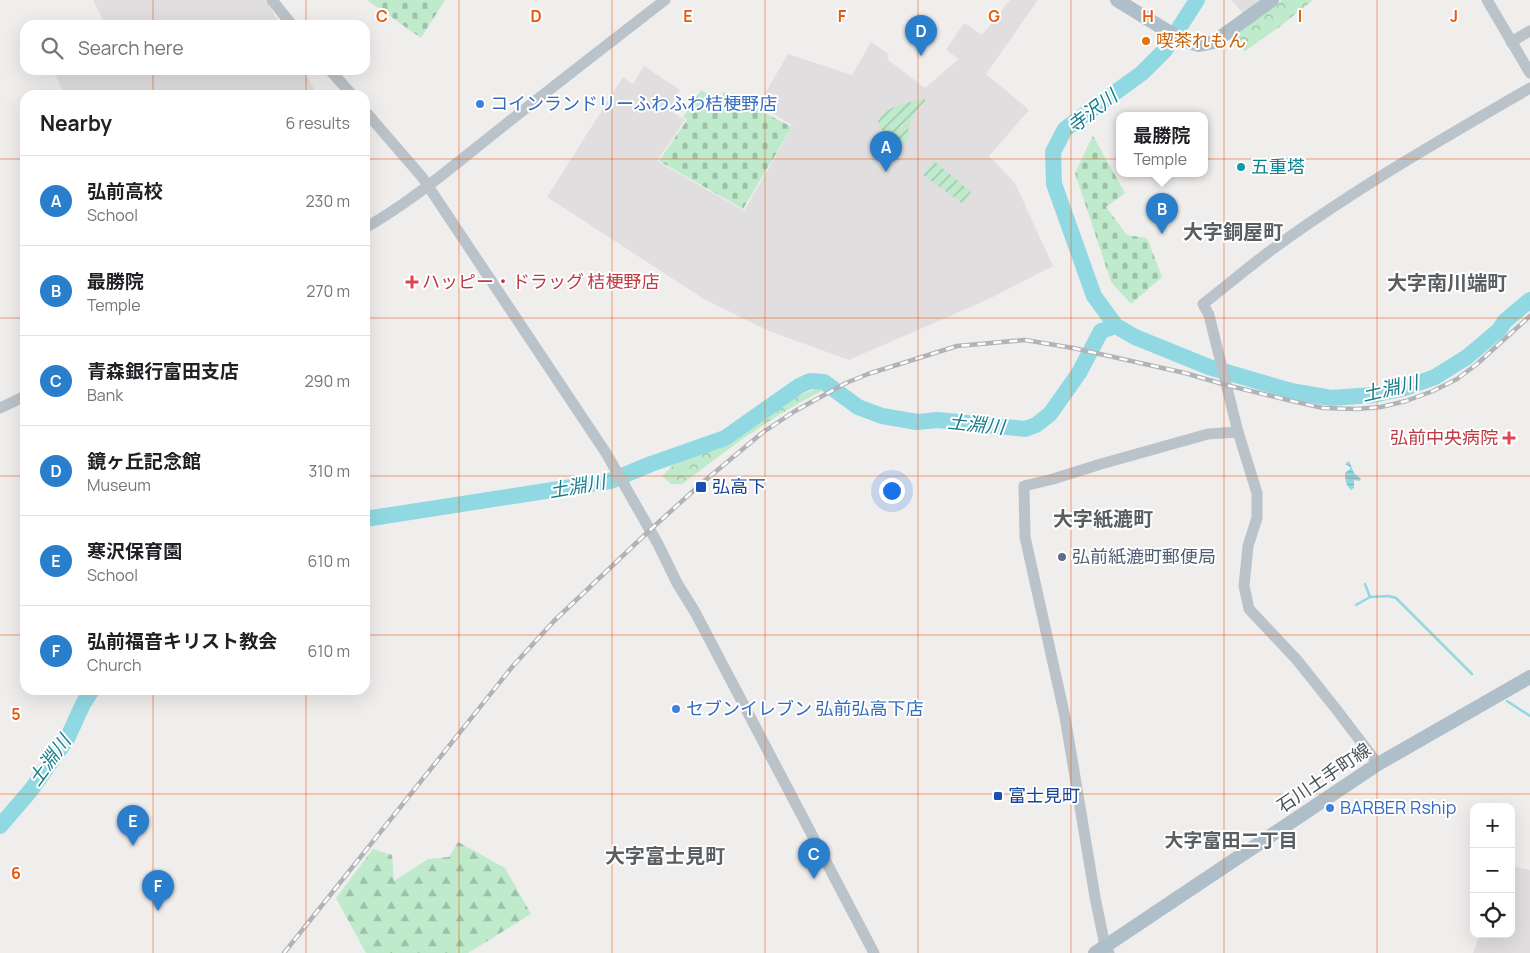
<!DOCTYPE html>
<html lang="en">
<head>
<meta charset="utf-8">
<style>
	body { margin:0; font-family:Manrope,"Noto Sans JP",sans-serif; background:#f6f6f6; color:#202124 }
	.controls { position:absolute; right:15px; bottom:15px; display:grid; overflow:hidden; border-radius:10px; box-shadow:0 5px 20px #0002 }
	.controls button { width:45px; height:45px; display:grid; place-items:center; padding:0; border:0; border-bottom:1px solid #e0e0e0; background:#fff; color:#202124; font:25px sans-serif }
	.you { position:absolute; left:891px; top:490px; width:18px; height:18px; margin:-12px; border:4px solid #fff; border-radius:50%; background:#1a73e8; box-shadow:0 0 0 8px #1a73e833 }
	.badge { display:grid; place-items:center; width:32px; height:32px; border-radius:50%; background:#2a7fcd; color:#fff; font-size:16px; font-weight:700 }
	.pin { position:absolute; translate:-50% -41px; filter:drop-shadow(0 1px 2px #0008) }
	.pin::after { content:''; position:absolute; top:26px; width:18px; height:15px; background:inherit; clip-path:polygon(0 0,100% 0,50% 100%) }
	.popup { position:absolute; left:1116px; top:112px; width:92px; height:65px; box-sizing:border-box; display:grid; place-content:center; border-radius:10px; background:#fff; filter:drop-shadow(0 1px 4px #0005); font-size:16px; white-space:nowrap; color:#757577 }
	.popup b { font-size:19px; color:#202124 }
	.popup::after { content:''; position:absolute; left:50%; top:100%; margin-left:-10px; border:10px solid transparent; border-top-color:#fff }
	.list { margin:0; padding:0; list-style:none }
	h2 { display:flex; justify-content:space-between; align-items:center; height:65px; margin:0; padding:0 20px; font-size:21px }
	h2 small { font-size:16px; font-weight:400; color:#757577 }
	.list li { display:grid; grid-template-columns:32px 1fr auto; gap:15px; align-items:center; box-sizing:border-box; height:90px; padding:0 20px; border-top:1px solid #e0e0e0 }
	.list b { display:block; font-size:19px; white-space:nowrap }
	.list p { margin:0; font-size:16px; white-space:nowrap; color:#757577 }
	.list em { font-size:16px; font-style:normal; color:#757577 }
	.icon { flex:none; width:28px; height:28px; fill:none; stroke:currentColor; stroke-width:2; stroke-linecap:round; stroke-linejoin:round }
	.map { position:relative; flex:none; width:1530px; height:953px; overflow:hidden }
	.search { position:absolute; background:#fff; box-shadow:0 5px 20px #0002; left:20px; top:20px; width:350px; height:55px; display:flex; align-items:center; gap:12px; box-sizing:border-box; padding:0 18px; border-radius:15px; color:#757577; font-size:19px }
	.panel { position:absolute; background:#fff; box-shadow:0 5px 20px #0002; left:20px; top:90px; width:350px; height:605px; border-radius:15px }
	.map>svg:first-child { display:block }
	.education { fill:#e0dedf }
	.forest { fill:url(#forest-firs) }
	.cemetery { fill:url(#cemetery-stones) }
	.park { fill:url(#park-crowns) }
	.garden { fill:url(#garden-furrows) }
	.water { fill:url(#water-rules) }
	.lines { fill:none; stroke-linecap:round; stroke-linejoin:round }
	.stream { stroke:#90d9e3; stroke-width:2.5 }
	.river { stroke:#90d9e3; stroke-width:16 }
	.minor { stroke:#bac3c9; stroke-width:11 }
	.major { stroke:#afbfca; stroke-width:14 }
	.rail-casing { stroke:#b0b3b7; stroke-width:4.5 }
	.rail { stroke:#fff; stroke-width:2.5; stroke-dasharray:8; stroke-linecap:butt }
	.grid { fill:none; stroke:#e8590c; stroke-width:1; stroke-opacity:0.55 }
	.food-dot { fill:#e8710a; stroke:#fff; stroke-width:2 }
	.shop-dot { fill:#3f7fe0; stroke:#fff; stroke-width:2 }
	.culture-dot { fill:#0f9aa8; stroke:#fff; stroke-width:2 }
	.health-dot { fill:#e0444e; stroke:#fff; stroke-width:2 }
	.transit-dot { fill:#1a4fb4; stroke:#fff; stroke-width:2 }
	.service-dot { fill:#5c6f8a; stroke:#fff; stroke-width:2 }
	.labels { text-anchor:middle; stroke-width:4; stroke-linejoin:round; paint-order:stroke }
	.food-label { font-size:18px; fill:#c56008; stroke:#fff; text-anchor:start }
	.shop-label { font-size:18px; fill:#366cbe; stroke:#fff; text-anchor:start }
	.culture-label { font-size:18px; fill:#0d838f; stroke:#fff; text-anchor:start }
	.health-label { font-size:18px; fill:#be3a42; stroke:#fff; text-anchor:start }
	.transit-label { font-size:18px; fill:#164399; stroke:#fff; text-anchor:start }
	.service-label { font-size:18px; fill:#4e5e75; stroke:#fff; text-anchor:start }
	.street-label { font-size:18px; fill:#475259; stroke:#fff }
	.water-label { font-size:19px; font-style:italic; fill:#187d8b; stroke:#fff }
	.neighbourhood-label { font-size:19px; font-weight:bold; fill:#5a5e61; stroke:#fff }
	.quarter-label { font-size:20px; font-weight:bold; fill:#5a5e61; stroke:#fff }
	.grid-label { font-size:16px; text-anchor:middle; font-weight:bold; fill:#e8590c; stroke:#fff; stroke-width:4; stroke-linejoin:round; paint-order:stroke }
</style>
</head>
<body>
<div class="map">
<svg width="1530" height="953" viewBox="0 0 1530 953">
	<defs>
		<pattern id="forest-firs" width="22" height="20" patternUnits="userSpaceOnUse" patternTransform="scale(1.25)"><rect width="22" height="20" fill="#bfeacc"/><path d="M5 1l3.5 6h-7zM16 11l3.5 6h-7z" fill="#9dc0a9"/></pattern>
		<pattern id="cemetery-stones" width="16" height="16" patternUnits="userSpaceOnUse" patternTransform="scale(1.25)"><rect width="16" height="16" fill="#bfeacc"/><path d="M2 7V4a2 2 0 0 1 4 0v3zM10 15v-3a2 2 0 0 1 4 0v3z" fill="#9dc0a9"/></pattern>
		<pattern id="park-crowns" width="20" height="18" patternUnits="userSpaceOnUse" patternTransform="scale(1.25)"><rect width="20" height="18" fill="#bfeacc"/><path d="M2 6a3 3 0 1 1 6 0M12 15a3 3 0 1 1 6 0" fill="none" stroke="#9dc0a9"/></pattern>
		<pattern id="garden-furrows" width="10" height="10" patternUnits="userSpaceOnUse" patternTransform="scale(1.25)"><rect width="10" height="10" fill="#bfeacc"/><path d="M-1 1l2-2M0 10L10 0M9 11l2-2" fill="none" stroke="#9dc0a9"/></pattern>
		<pattern id="water-rules" width="6" height="5" patternUnits="userSpaceOnUse" patternTransform="scale(1.25)"><rect width="6" height="5" fill="#90d9e3"/><path d="M0 2.5h6" fill="none" stroke="#77b3bb"/></pattern>
	</defs>
	<rect width="100%" height="100%" fill="#f0eded"/>
	<!-- education -->
	<g class="education">
		<polygon points="93,0 266,0 280,25 106,25"/>
		<polygon points="1010,0 1038,0 986,74 1029,110 989,156 1015,183 1053,266 989,299 849,360 769,331 704,299 547,197 623,77 633,84 644,66 680,90 669,110 685,120 657,161 744,211 793,126 759,104 788,54 852,75 871,42 889,54 887,59 925,88 959,59 946,50 964,23 982,35"/>
		<polygon points="1231,0 1260,0 1243,13"/>
		<polygon points="53,70 304,70 317,95 206,95 205,93 202,95 65,95"/>
		<polygon points="1511,866 1530,870 1530,953 1473,953 1480,934 1511,934"/>
	</g>
	<!-- forest -->
	<polygon class="forest" points="458,842 505,868 531,914 468,953 366,953 336,898 373,849 392,855 394,881 428,859 449,857"/>
	<!-- cemetery -->
	<g class="cemetery">
		<polygon points="367,0 445,0 421,38"/>
		<polygon points="701,90 719,101 724,92 792,127 743,209 659,161 687,120 683,117"/>
		<polygon points="1093,136 1125,193 1106,207 1127,235 1147,238 1162,277 1131,304 1111,282 1075,173"/>
	</g>
	<!-- park -->
	<g class="park">
		<polygon points="1282,0 1313,0 1278,28 1245,51 1231,44 1232,38"/>
		<path d="M819,388l3,3c-51,25 -95,59 -140,93h-11l-9,-8 13,-13 56,-24 65,-43z"/>
	</g>
	<!-- garden -->
	<g class="garden">
		<path d="M925,98v3c-10,9 -19,24 -16,37l-4,5h-5l-20,-15 -2,-6c11,-20 29,-17 47,-24z"/>
		<polygon points="934,161 971,192 963,204 923,175"/>
	</g>
	<!-- water -->
	<path class="water" d="M1349,461l5,12 7,6 -1,2 -6,-1v8l-3,2c-5,-5 -6,-10 -6,-17l5,-4v-2l-5,-3z"/>
	<g class="lines">
		<!-- stream -->
		<g class="stream">
			<polyline points="1365,584 1370,597"/>
			<polyline points="1356,605 1370,597 1389,596 1396,598 1472,674"/>
			<polyline points="1507,701 1530,716"/>
		</g>
		<!-- river -->
		<g class="river">
			<polyline points="1197,0 1165,50 1142,73 1065,129 1053,152 1054,184 1094,296 1116,326 1135,337 1209,367 1291,391 1331,398 1373,395 1405,388 1435,377 1467,357 1499,330 1505,321 1530,300"/>
			<polyline points="365,519 610,481 651,464 725,438 799,386 810,381 824,382 858,407 882,416 917,422 938,420 1025,429 1036,425 1050,414 1079,373 1101,331 1116,326"/>
			<polyline points="0,826 31,790 67,739 83,704 92,690"/>
		</g>
		<!-- minor -->
		<g class="minor">
			<polyline points="272,0 292,25"/>
			<polyline points="1487,0 1530,73"/>
			<polyline points="1511,42 1530,31"/>
			<polyline points="330,70 352,95"/>
			<polyline points="365,111 422,177 606,453 658,544 677,583 695,612 874,953"/>
			<path d="M365,228c51,-29 95,-68 141,-104 53,-42 106,-83 159,-124"/>
			<polyline points="0,408 25,396"/>
			<path d="M1378,764l-42,-55 -39,-49 -48,-51 -5,-23 4,-40 9,-28v-25l-19,-61 -29,-117 -6,-11c26,-20 51,-42 78,-61 79,-57 164,-106 249,-155"/>
			<polyline points="1109,953 1105,946 1095,897 1065,717 1025,537 1024,486 1053,479 1101,464 1208,434 1238,432"/>
		</g>
		<!-- major -->
		<g class="major">
			<polyline points="1117,0 1182,40 1199,45 1214,42 1272,0"/>
			<polyline points="1095,953 1378,764 1530,677"/>
		</g>
		<!-- rail casing -->
		<g class="rail-casing">
			<polyline id="rail" points="284,953 512,667 554,621 650,530 702,483 762,433 795,411 846,383 868,374 957,346 1025,340 1073,348 1185,373 1226,385 1292,401 1323,408 1357,409 1381,407 1406,401 1433,391 1457,379 1477,364 1530,316"/>
		</g>
		<!-- rail -->
		<use href="#rail" class="rail"/>
	</g>
	<!-- grid -->
	<path class="grid" d="M153,0v25M306,0v25M459,0v953M612,0v953M765,0v953M918,0v953M1071,0v953M1224,0v953M1377,0v953M153,70v25M306,70v25M0,159h25M365,159h1165M0,318h25M365,318h1165M0,476h25M365,476h1165M0,635h25M365,635h1165M153,690v263M306,690v263M0,794h1530"/>
	<!-- markers -->
	<circle class="food-dot" cx="1146" cy="41" r="5"/>
	<g class="shop-dot">
		<circle cx="480" cy="104" r="5"/>
		<circle cx="676" cy="709" r="5"/>
		<circle cx="1330" cy="808" r="5"/>
	</g>
	<circle class="culture-dot" cx="1241" cy="167" r="5"/>
	<g class="health-dot">
		<path d="M409.5 274.5h5v5h5v5h-5v5h-5v-5h-5v-5h5z"/>
		<path d="M1506.5 430.5h5v5h5v5h-5v5h-5v-5h-5v-5h5z"/>
	</g>
	<g class="transit-dot">
		<rect x="695" y="481" width="12" height="12" rx="2.5"/>
		<rect x="993" y="791" width="10" height="10" rx="2.5"/>
	</g>
	<circle class="service-dot" cx="1062" cy="557" r="5"/>
	<g class="labels">
		<!-- food labels -->
		<g class="food-label">
			<text x="1156" y="47">喫茶れもん</text>
		</g>
		<!-- shop labels -->
		<g class="shop-label">
			<text x="490" y="110">コインランドリーふわふわ桔梗野店</text>
			<text x="686" y="715">セブンイレブン 弘前弘高下店</text>
			<text x="1340" y="814">BARBER Rship</text>
		</g>
		<!-- culture labels -->
		<g class="culture-label">
			<text x="1251" y="173">五重塔</text>
		</g>
		<!-- health labels -->
		<g class="health-label">
			<text x="422" y="288">ハッピー・ドラッグ 桔梗野店</text>
			<text x="1498" y="444" text-anchor="end">弘前中央病院</text>
		</g>
		<!-- transit labels -->
		<g class="transit-label">
			<text x="712" y="493">弘高下</text>
			<text x="1008" y="802">富士見町</text>
		</g>
		<!-- service labels -->
		<g class="service-label">
			<text x="1072" y="563">弘前紙漉町郵便局</text>
		</g>
		<!-- street labels -->
		<g class="street-label">
			<text transform="translate(1324 778) rotate(-34)" y="6">石川土手町線</text>
		</g>
		<!-- water labels -->
		<g class="water-label">
			<text transform="translate(1092 111) rotate(-38)" y="7">寺沢川</text>
			<text transform="translate(1390 388) rotate(-13)" y="7">土淵川</text>
			<text transform="translate(976 424) rotate(6)" y="7">土淵川</text>
			<text transform="translate(577 486) rotate(-10)" y="7">土淵川</text>
			<text transform="translate(49 760) rotate(-54)" y="7">土淵川</text>
		</g>
		<!-- neighbourhood labels -->
		<g class="neighbourhood-label">
			<text x="1231" y="847">大字富田二丁目</text>
		</g>
		<!-- quarter labels -->
		<g class="quarter-label">
			<text x="1233" y="239">大字銅屋町</text>
			<text x="1447" y="290">大字南川端町</text>
			<text x="1103" y="526">大字紙漉町</text>
			<text x="665" y="863">大字富士見町</text>
		</g>
	</g>
	<g class="grid-label">
		<text x="382" y="22">C</text>
		<text x="536" y="22">D</text>
		<text x="688" y="22">E</text>
		<text x="842" y="22">F</text>
		<text x="994" y="22">G</text>
		<text x="1148" y="22">H</text>
		<text x="1300" y="22">I</text>
		<text x="1454" y="22">J</text>
		<text x="16" y="720">5</text>
		<text x="16" y="879">6</text>
	</g>
</svg>
<div class="controls">
<button>+</button>
<button>−</button>
<button><svg class="icon" aria-label="locate" viewBox="0 0 24 24"><circle cx="12" cy="12" r="6"/><path d="M12 2v4M12 18v4M2 12h4M18 12h4"/></svg></button>
</div>
<div class="you"></div>
<div class="pin badge" style="left:886px;top:172px">A</div>
<div class="pin badge" style="left:1162px;top:234px">B</div>
<div class="popup"><b>最勝院</b>Temple</div>
<div class="pin badge" style="left:814px;top:879px">C</div>
<div class="pin badge" style="left:921px;top:56px">D</div>
<div class="pin badge" style="left:133px;top:846px">E</div>
<div class="pin badge" style="left:158px;top:911px">F</div>
<div class="search"><svg class="icon" aria-label="search" viewBox="0 0 24 24"><circle cx="10" cy="10" r="6"/><path d="M15 15l6 6"/></svg>Search here</div>
<section class="panel">
<h2>Nearby<small>6 results</small></h2>
<ul class="list">
<li><span class="badge">A</span><div><b>弘前高校</b><p>School</p></div><em>230 m</em></li>
<li><span class="badge">B</span><div><b>最勝院</b><p>Temple</p></div><em>270 m</em></li>
<li><span class="badge">C</span><div><b>青森銀行富田支店</b><p>Bank</p></div><em>290 m</em></li>
<li><span class="badge">D</span><div><b>鏡ヶ丘記念館</b><p>Museum</p></div><em>310 m</em></li>
<li><span class="badge">E</span><div><b>寒沢保育園</b><p>School</p></div><em>610 m</em></li>
<li><span class="badge">F</span><div><b>弘前福音キリスト教会</b><p>Church</p></div><em>610 m</em></li>
</ul>
</section>
</div>
</body>
</html>
